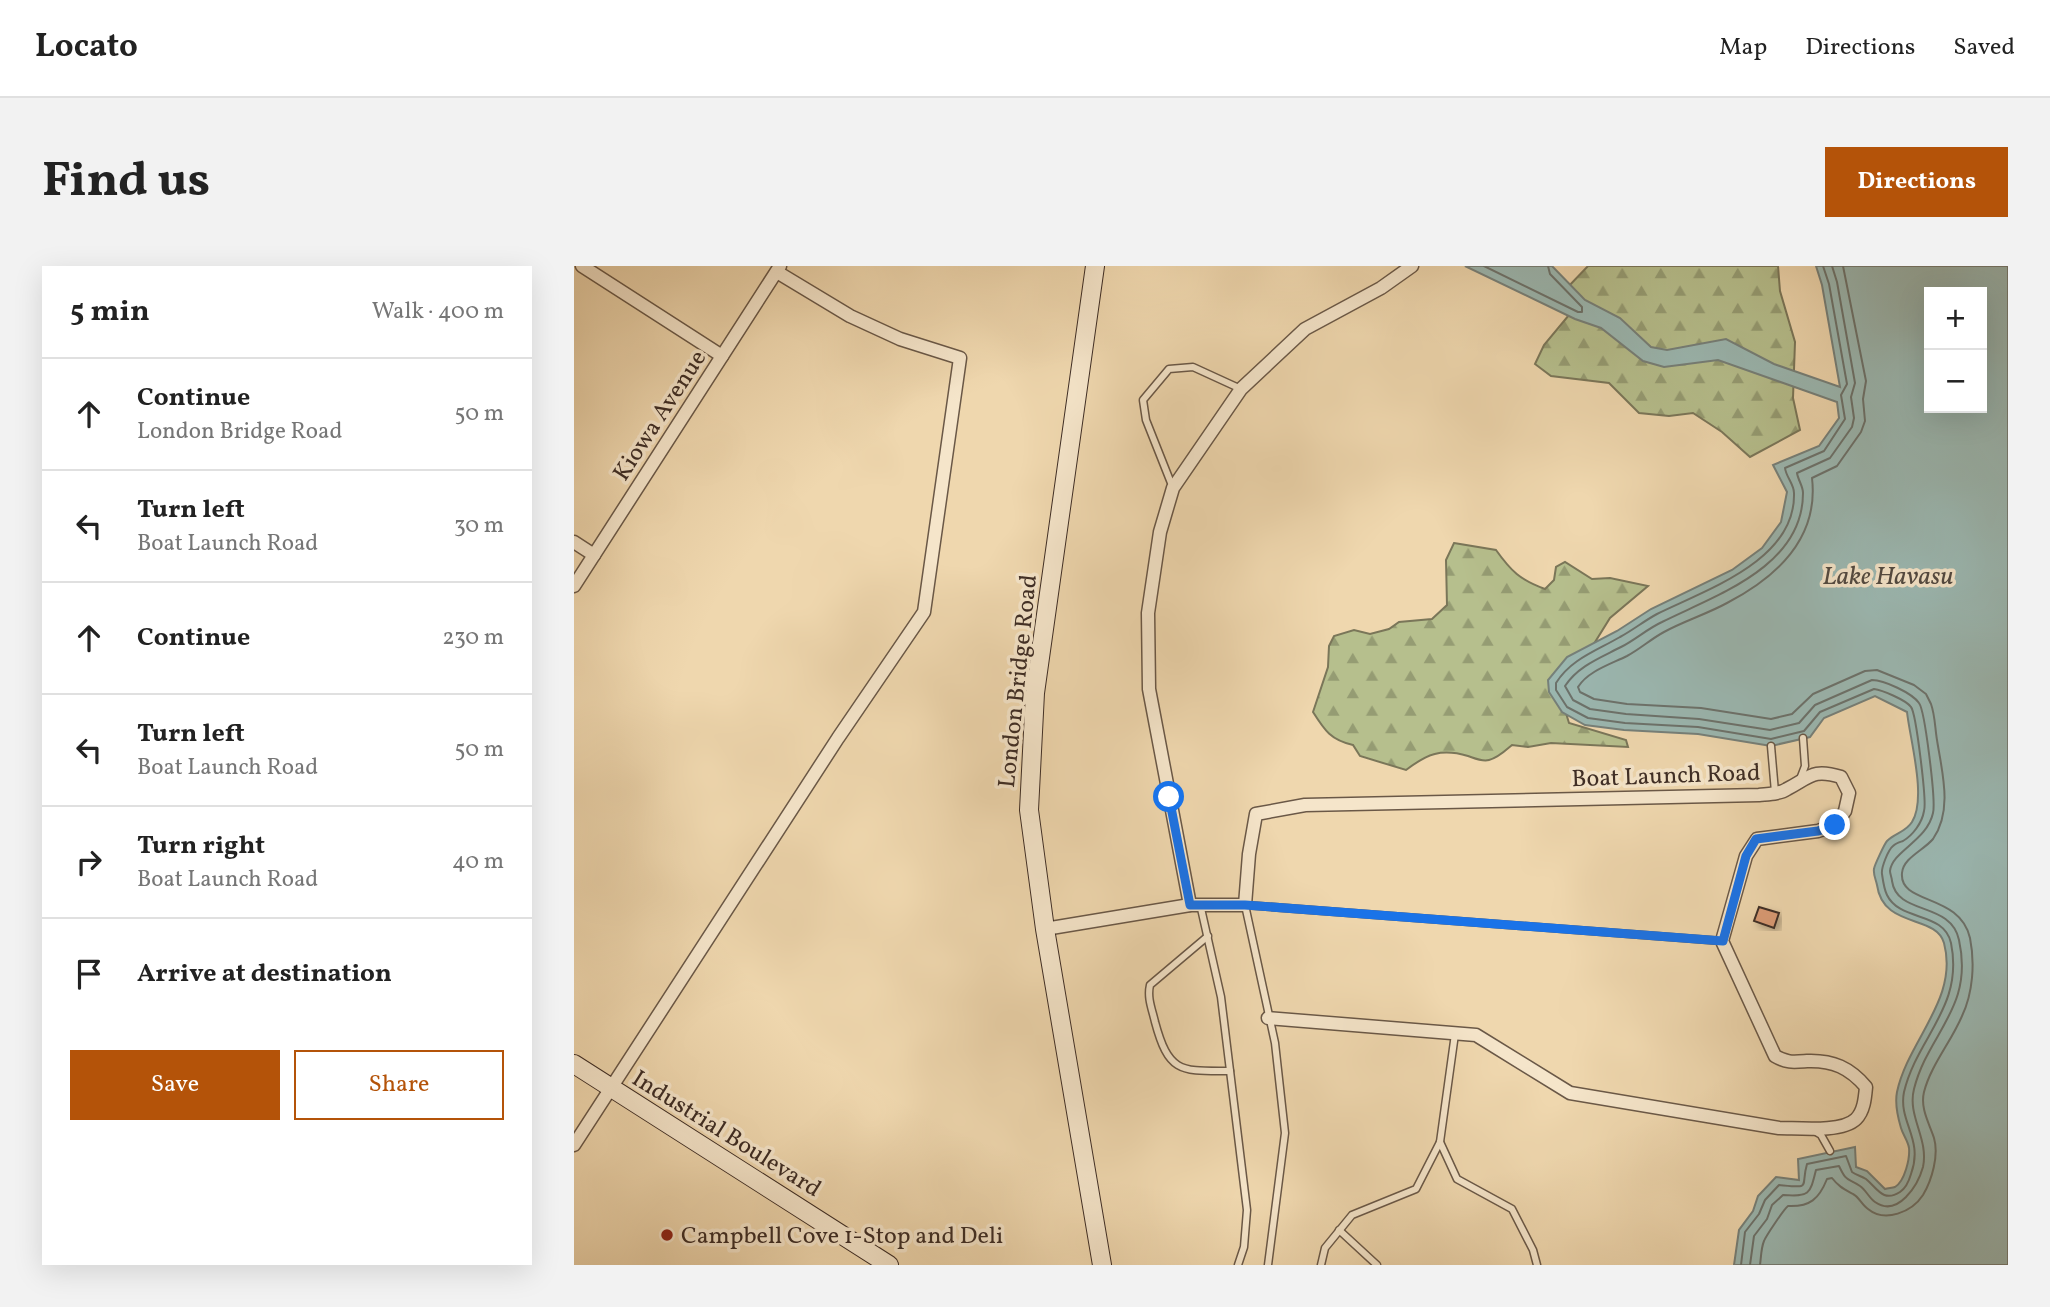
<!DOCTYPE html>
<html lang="en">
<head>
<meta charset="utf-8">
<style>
	body { margin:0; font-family:Vollkorn,serif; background:#f2f2f2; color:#222 }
	.controls { position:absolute; right:21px; top:21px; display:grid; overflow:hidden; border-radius:0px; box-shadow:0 7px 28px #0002 }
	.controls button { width:63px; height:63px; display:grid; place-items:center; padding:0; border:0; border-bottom:2px solid #e0e0e0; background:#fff; color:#222; font:35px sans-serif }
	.stop { position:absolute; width:21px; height:21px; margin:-16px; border:5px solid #1a73e8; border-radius:50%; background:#fff }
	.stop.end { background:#1a73e8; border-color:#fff; box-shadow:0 2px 7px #0008 }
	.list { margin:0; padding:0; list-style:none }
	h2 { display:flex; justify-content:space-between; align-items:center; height:91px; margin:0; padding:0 28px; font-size:30px }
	h2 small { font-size:23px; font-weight:400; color:#767676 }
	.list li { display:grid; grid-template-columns:46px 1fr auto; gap:21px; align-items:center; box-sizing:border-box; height:112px; padding:0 28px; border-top:2px solid #e0e0e0 }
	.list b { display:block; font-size:26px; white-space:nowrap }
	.list p { margin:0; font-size:23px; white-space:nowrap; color:#767676 }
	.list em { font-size:23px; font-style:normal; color:#767676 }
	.actions { display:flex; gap:14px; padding:21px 28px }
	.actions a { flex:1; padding:16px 0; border:2px solid #b45309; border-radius:0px; text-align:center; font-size:24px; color:#b45309 }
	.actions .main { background:#b45309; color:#fff }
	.icon { flex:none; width:38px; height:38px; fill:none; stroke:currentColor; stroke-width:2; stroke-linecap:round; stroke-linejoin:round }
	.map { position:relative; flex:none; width:1434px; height:999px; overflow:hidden; border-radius:0px }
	header { display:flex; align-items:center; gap:42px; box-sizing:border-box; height:98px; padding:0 35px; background:#fff; border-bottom:2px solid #e0e0e0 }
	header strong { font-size:33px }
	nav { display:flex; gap:38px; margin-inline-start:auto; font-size:24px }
	.intro { display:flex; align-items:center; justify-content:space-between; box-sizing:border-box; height:168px; padding:0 42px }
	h1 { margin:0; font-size:49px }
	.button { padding:18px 32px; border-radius:0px; background:#b45309; color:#fff; font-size:24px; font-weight:700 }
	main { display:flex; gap:42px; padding:0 42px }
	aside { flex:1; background:#fff; border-radius:0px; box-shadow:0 7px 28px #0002 }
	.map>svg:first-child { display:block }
	.forest { fill:url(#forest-firs); stroke:#7a7659; stroke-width:2 }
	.water { fill:#9bb8b2; stroke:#76807a; stroke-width:2; fill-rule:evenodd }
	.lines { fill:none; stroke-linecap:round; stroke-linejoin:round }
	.shore { stroke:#6c726c; stroke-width:2 }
	.building { fill:#db9b74; stroke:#3e2d25; stroke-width:2; filter:url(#shadow) }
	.lane-casing { stroke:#6a5847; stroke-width:9 }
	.street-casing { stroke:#6a5847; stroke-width:15 }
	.secondary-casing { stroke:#3e2d25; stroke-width:20 }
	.lane { stroke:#f5e5ca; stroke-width:6 }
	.street { stroke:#f5e5ca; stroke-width:12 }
	.secondary { stroke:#f5e5ca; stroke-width:18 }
	.route { stroke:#1a73e8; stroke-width:9 }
	.poi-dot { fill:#8f2418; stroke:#f5e5ca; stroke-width:2.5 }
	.labels { text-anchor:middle; stroke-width:7; stroke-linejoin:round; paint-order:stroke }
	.street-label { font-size:24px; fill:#3e2d25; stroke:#f5e5ca }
	.poi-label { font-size:24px; fill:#3e2d25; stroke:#f5e5ca; text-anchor:start }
	.water-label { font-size:26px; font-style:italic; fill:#514941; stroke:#f5e5ca }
</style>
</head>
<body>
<header>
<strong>Locato</strong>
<nav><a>Map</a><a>Directions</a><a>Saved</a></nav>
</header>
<div class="intro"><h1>Find us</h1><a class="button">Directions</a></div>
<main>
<aside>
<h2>5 min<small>Walk · 400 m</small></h2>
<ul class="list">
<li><svg class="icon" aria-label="ahead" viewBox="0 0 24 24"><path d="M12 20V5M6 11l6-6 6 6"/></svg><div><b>Continue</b><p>London Bridge Road</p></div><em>50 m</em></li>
<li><svg class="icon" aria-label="left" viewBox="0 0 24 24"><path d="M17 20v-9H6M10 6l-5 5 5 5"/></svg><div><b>Turn left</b><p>Boat Launch Road</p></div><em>30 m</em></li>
<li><svg class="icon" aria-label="ahead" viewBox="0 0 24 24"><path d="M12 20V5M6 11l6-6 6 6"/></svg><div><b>Continue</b></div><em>230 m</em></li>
<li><svg class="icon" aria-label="left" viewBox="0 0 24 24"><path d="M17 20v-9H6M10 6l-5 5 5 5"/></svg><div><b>Turn left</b><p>Boat Launch Road</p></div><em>50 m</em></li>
<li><svg class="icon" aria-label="right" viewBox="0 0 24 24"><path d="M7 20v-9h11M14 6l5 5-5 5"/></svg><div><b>Turn right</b><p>Boat Launch Road</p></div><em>40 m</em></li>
<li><svg class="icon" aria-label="arrive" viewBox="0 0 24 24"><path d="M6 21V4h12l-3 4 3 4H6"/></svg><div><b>Arrive at destination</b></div></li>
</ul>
<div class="actions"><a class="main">Save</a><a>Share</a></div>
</aside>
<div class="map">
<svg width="1434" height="999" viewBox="0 0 1434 999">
	<defs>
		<pattern id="forest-firs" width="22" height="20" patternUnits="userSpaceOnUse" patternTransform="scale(1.75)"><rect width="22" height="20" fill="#b6bf8d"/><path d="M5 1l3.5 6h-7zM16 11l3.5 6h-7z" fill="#959c73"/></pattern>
		<filter id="shadow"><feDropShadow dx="4" dy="4" stdDeviation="3.5" flood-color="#0004"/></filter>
	</defs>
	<rect width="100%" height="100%" fill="#efd7ae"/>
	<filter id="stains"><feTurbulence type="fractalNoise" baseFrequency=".00286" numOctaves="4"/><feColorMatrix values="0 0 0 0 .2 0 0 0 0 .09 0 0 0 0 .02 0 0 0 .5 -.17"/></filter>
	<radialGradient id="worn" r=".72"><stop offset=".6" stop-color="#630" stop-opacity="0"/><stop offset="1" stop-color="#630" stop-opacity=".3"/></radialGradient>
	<!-- forest -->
	<g class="forest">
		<polygon points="1014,0 1204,0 1206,25 1221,76 1219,132 1226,164 1176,191 1148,166 1119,147 1095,150 1065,147 1035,117 977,110 961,98 970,79 1000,43 992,23"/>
		<path d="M880,277l42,7c15,21 24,30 49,39l9,-9 2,-13 9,-5 27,17 18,-1 38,8 -38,32 -49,79 8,26 57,17 2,7 -77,-4 -23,4 -16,-2c-7,6 -14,13 -23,15 -7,2 -15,-2 -21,-4 -27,-8 -41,-2 -62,14l-46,-14 -7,-11c-22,-5 -28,-14 -40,-33l15,-45 1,-21 5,-10 20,-6 16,4 19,-5 10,-7 33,-3 15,-14 -1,-45z"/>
	</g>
	<!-- water -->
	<path class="water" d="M891,0h87l33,34 35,18 31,29 16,3 59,-11 48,25 66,23 -18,-102 -6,-19h192v999h-274l5,-35 14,-19 5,-15 18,-19 23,3 -1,-21 57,-12 1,20 11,4 18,18c3,-1 7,-1 10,-2 10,-6 15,-29 14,-39 -1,-7 -6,-13 -8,-20 -3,-10 -6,-26 -4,-36 11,-52 62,-93 47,-149 -8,-29 -61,-14 -67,-58 -1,-5 -4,-11 -3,-16 0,-3 11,-26 13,-28 8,-8 19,-9 25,-19 15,-24 -2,-82 -5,-110l-32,-16 -51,22 -14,19 -39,9 -73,-12 -74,-4 -39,-5 -23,-13 -13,-20 -1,-12 19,-23 50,-26 34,-22 81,-39 30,-22 19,-26 6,-30 -14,-27 46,-19 20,-28 -2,-16 -119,-42 -54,7 -21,-6 -42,-33 -26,-9zM1355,26h53v116h-53z"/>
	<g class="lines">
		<!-- shore -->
		<g class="shore">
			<polyline points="910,0 1004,46 1008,46 1008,41 976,8 974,0"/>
			<path d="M1167,999l4,-33 14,-18 6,-14 14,-15c34,3 21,3 28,-21l39,-8 6,16c4,3 9,4 14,7 11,9 17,24 34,13 6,-4 9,-11 11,-18 13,-35 -13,-52 -7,-82 13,-55 60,-85 47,-149 -7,-32 -51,-21 -64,-48 -3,-6 -4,-14 -5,-21 -1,-6 6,-24 11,-28 3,-3 7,-4 10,-5 10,-6 19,-18 21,-30 3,-9 -8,-98 -13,-104 -5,-7 -29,-17 -37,-18l-54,23 -16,19 -33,8 -73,-12 -73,-4 -37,-5 -21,-11 -11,-17v-7c15,-24 40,-32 64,-46 13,-7 24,-16 37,-23 48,-24 139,-53 137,-121 0,-9 -8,-16 -9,-25l39,-17 21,-32 -4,-24 6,-11 -18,-100 -6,-18"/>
			<path d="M1176,999l4,-29 13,-17 5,-14 11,-10c27,2 27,-1 33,-25l23,-4c8,17 8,11 21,20 6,4 9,12 15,16 23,16 43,-17 48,-35 6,-28 -16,-51 -9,-78 14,-56 60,-81 45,-149 -8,-39 -62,-24 -67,-59 0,-3 -2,-7 -2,-10 2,-20 37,-30 43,-58 3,-12 -8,-102 -14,-110 -7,-10 -35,-23 -47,-23l-57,25 -16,18 -29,7 -71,-11 -73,-5 -36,-5 -17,-9 -8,-14c13,-20 35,-28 56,-39 14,-7 26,-18 41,-25 54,-27 141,-55 141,-129 0,-7 -5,-13 -6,-20l33,-15 22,-31 2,-9 -3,-21 4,-14 -18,-101 -5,-16"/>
			<path d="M1186,999c1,-7 1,-17 4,-24 2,-5 20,-32 24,-35 22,1 31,-7 39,-27l5,-1c7,9 12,11 21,16 6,3 9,11 15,15 17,14 44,3 55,-14 9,-15 16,-40 11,-57 -5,-15 -14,-30 -10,-46 7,-27 27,-50 38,-76 11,-23 13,-53 8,-78 -10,-45 -71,-33 -68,-65 1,-15 22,-23 31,-34 20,-29 9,-67 4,-99 -2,-12 -2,-25 -6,-36l-5,-10 -12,-9 -37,-15 -12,1 -52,23 -21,20 -21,5 -70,-11 -74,-4 -33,-5 -14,-7 -2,-5c10,-16 33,-23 49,-31 13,-7 24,-17 37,-24 20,-11 43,-18 63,-29 50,-26 92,-65 85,-125l25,-12 24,-34 4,-11 -2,-22 3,-18 -23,-115"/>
		</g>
	</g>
	<!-- building -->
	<polygon class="building" points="1185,641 1205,647 1200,662 1180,655"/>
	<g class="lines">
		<!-- lane casing -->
		<g class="lane-casing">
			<g id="lane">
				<polyline points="599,222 572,154 569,134 595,103 619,101 667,123"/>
				<polyline points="1197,480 1201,526"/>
				<polyline points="1226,513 1231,500 1229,472"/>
				<polyline points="626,638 647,731 673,944 670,981 664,999"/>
				<path d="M634,670l-58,49c-3,13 2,24 5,37 14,52 26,49 75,49"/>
				<polyline points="1242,866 1247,869 1256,885"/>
				<polyline points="866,876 883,913 938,943 959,984 963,999"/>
				<polyline points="765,964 803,999"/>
				<polyline points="694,999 711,867 701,777 671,639 1148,675"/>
				<polyline points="747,999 751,982 778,949 842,923 866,876 881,768"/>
			</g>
		</g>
		<!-- street casing -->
		<g class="street-casing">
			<g id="street">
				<polyline points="8,0 148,90"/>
				<polyline points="0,276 20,289"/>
				<polyline points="0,320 206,0"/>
				<polyline points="616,639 575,423 574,347 586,266 599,222 667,123 731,63 807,22 838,0"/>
				<path d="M471,663l145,-24h55l4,-51 7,-40 49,-9 454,-10c9,-1 21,-1 28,-6 23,-12 26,-21 54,-12l8,16 -4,18 -10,14 -17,6 -61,8 -11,17 -24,85 53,115c12,7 18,6 32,5 26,-1 43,7 59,26 -1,11 -2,24 -10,32 -14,14 -58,9 -77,9l-209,-35 -94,-58 -208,-17"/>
				<polyline points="0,879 264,472 350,346 386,92 326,73 276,50 203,6"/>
			</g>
		</g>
		<!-- secondary casing -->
		<g class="secondary-casing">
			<g id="secondary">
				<polyline points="521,0 461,427 455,544 471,663 528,999"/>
				<polyline points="0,798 315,999"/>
			</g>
		</g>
		<!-- lane -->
		<use href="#lane" class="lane"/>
		<!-- street -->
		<use href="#street" class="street"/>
		<!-- secondary -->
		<use href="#secondary" class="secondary"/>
	</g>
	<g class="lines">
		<!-- route -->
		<polyline class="route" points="595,531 616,639 671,639 1149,675 1172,590 1182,573 1244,565 1261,559"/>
	</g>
	<!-- markers -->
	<circle class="poi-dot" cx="93" cy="969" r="7"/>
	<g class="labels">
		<!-- street labels -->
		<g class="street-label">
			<text transform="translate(85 149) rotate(-57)" y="8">Kiowa Avenue</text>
			<text transform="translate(443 415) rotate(-84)" y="8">London Bridge Road</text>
			<text transform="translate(1092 509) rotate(-2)" y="8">Boat Launch Road</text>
			<text transform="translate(153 867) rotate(32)" y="8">Industrial Boulevard</text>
		</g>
		<!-- poi labels -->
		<g class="poi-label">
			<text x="107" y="977">Campbell Cove 1-Stop and Deli</text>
		</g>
		<!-- water labels -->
		<g class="water-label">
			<text x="1314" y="318">Lake Havasu</text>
		</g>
	</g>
	<rect width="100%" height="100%" filter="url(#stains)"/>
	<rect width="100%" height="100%" fill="url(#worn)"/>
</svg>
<div class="controls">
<button>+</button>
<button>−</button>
</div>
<div class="stop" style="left:595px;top:531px"></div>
<div class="stop end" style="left:1261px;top:559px"></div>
</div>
</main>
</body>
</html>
